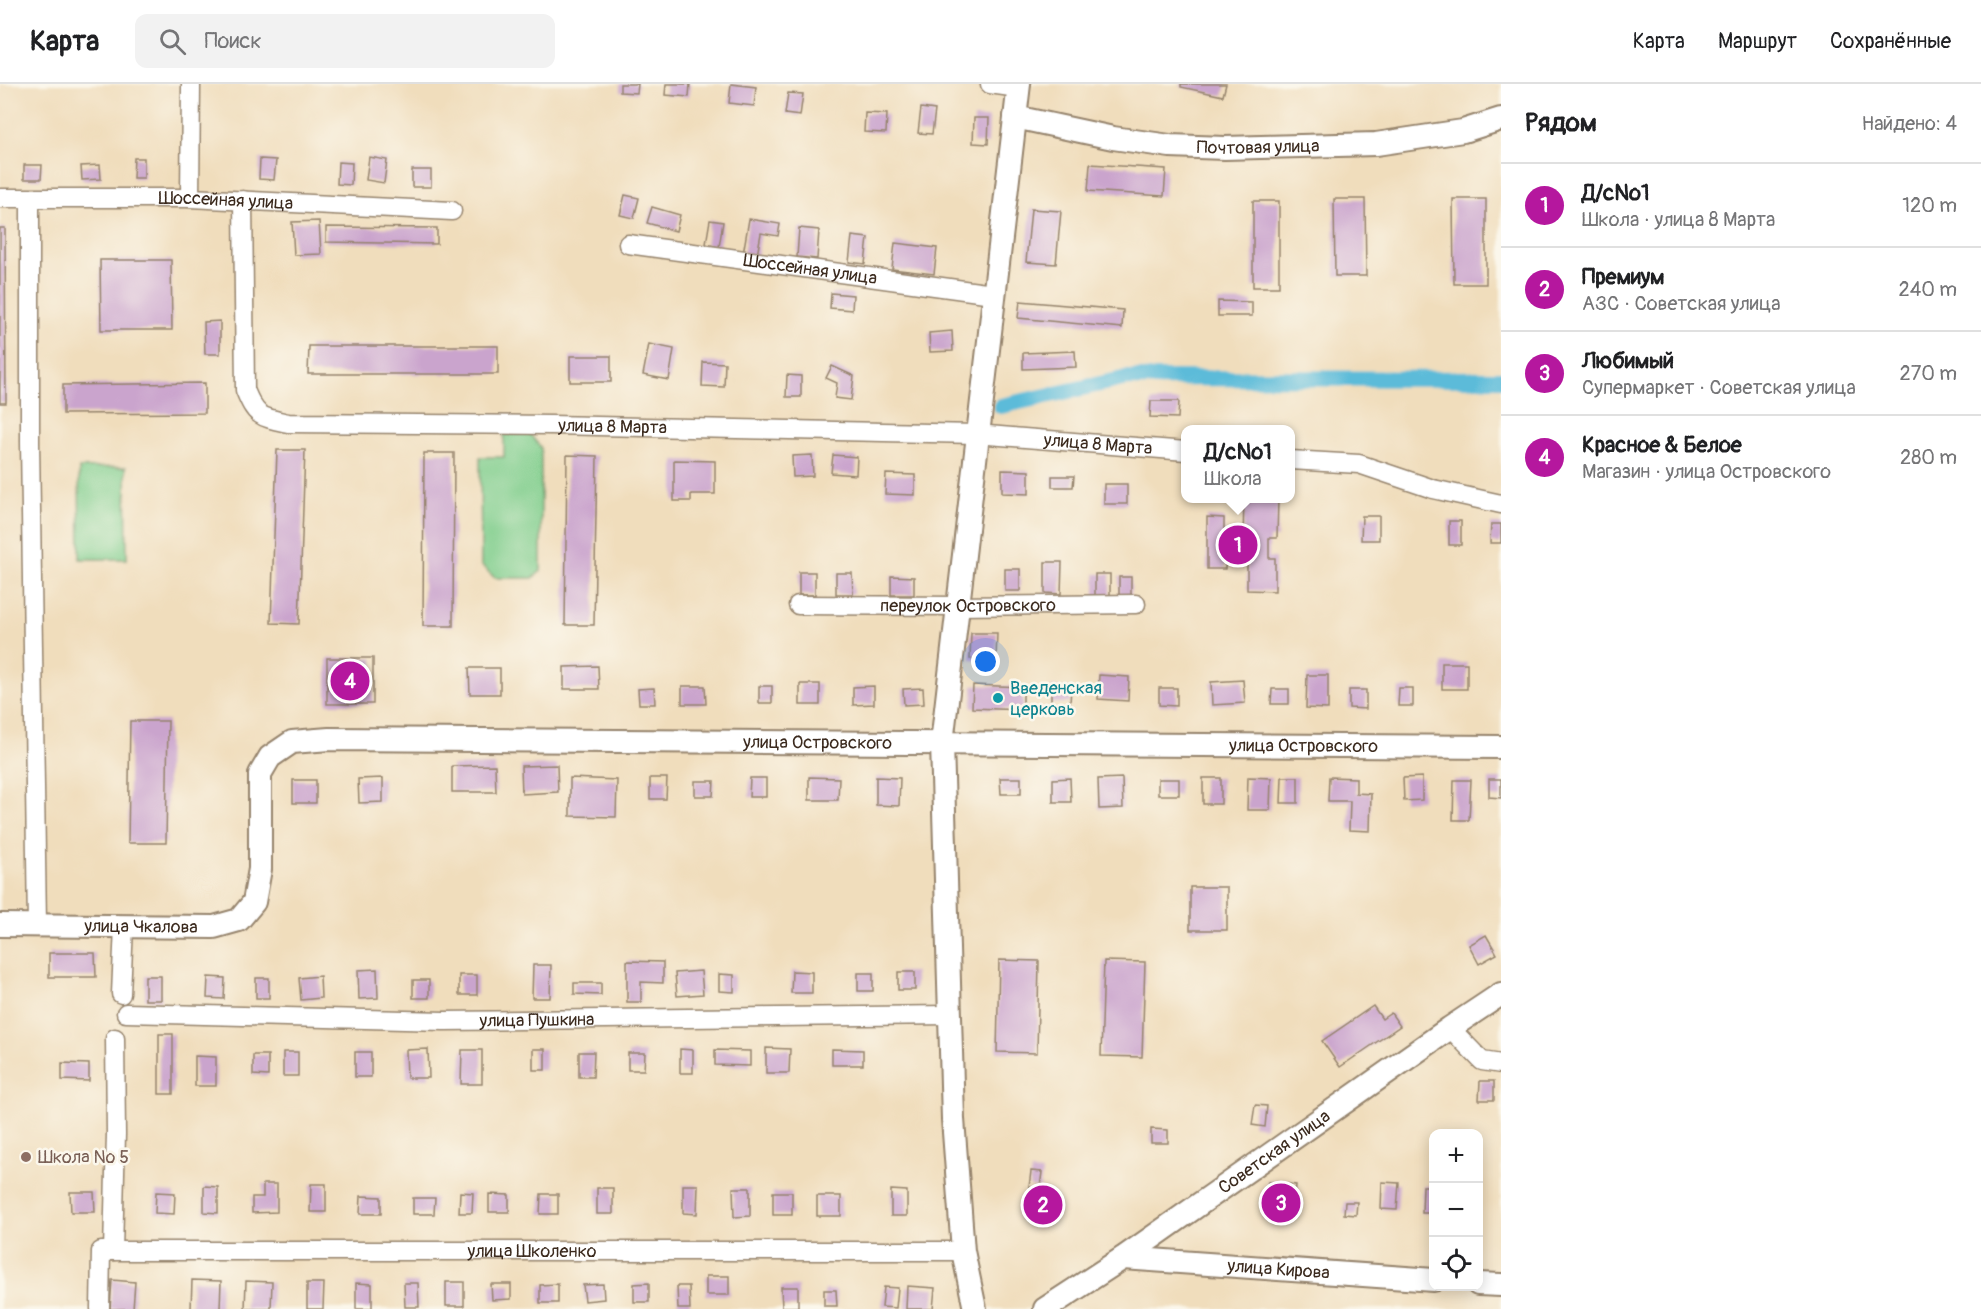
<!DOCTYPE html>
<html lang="ru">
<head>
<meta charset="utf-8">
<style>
	body { margin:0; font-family:Pangolin,sans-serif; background:#f2f2f2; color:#202124 }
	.controls { position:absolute; right:18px; bottom:18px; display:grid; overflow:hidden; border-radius:12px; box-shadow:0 3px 15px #0003 }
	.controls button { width:54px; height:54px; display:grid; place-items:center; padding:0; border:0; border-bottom:2px solid #e0e0e0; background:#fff; color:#202124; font:30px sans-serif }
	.you { position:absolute; left:986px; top:578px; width:21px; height:21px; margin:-15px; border:4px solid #fff; border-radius:50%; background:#1a73e8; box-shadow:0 0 0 9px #1a73e833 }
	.badge { display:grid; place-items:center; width:39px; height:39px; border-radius:50%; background:#b5179e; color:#fff; font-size:20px; font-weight:700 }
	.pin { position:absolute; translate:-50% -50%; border:3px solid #fff; box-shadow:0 2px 6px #0006 }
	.popup { position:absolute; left:1181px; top:341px; width:114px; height:78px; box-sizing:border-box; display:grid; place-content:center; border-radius:12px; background:#fff; filter:drop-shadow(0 2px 4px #0005); font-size:20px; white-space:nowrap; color:#757577 }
	.popup b { font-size:22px; color:#202124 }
	.popup::after { content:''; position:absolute; left:50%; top:100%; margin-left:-12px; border:12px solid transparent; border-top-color:#fff }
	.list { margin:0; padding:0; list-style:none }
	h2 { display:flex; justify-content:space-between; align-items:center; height:78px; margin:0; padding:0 24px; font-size:26px }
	h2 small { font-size:20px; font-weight:400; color:#757577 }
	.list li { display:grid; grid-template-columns:39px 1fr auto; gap:18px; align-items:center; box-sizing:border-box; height:84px; padding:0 24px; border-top:2px solid #e0e0e0 }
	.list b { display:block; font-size:22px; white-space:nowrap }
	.list p { margin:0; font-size:20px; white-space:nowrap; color:#757577 }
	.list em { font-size:20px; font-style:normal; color:#757577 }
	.icon { flex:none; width:33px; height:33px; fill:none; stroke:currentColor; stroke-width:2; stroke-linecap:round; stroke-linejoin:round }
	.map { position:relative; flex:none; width:1501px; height:1225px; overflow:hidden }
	header { display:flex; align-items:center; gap:36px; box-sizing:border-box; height:84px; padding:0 30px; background:#fff; border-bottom:2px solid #e0e0e0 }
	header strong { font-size:28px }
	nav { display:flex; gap:33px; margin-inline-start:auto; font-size:21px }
	.search { width:420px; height:54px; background:#f2f2f2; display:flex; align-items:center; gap:15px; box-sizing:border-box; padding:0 21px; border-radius:12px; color:#757577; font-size:22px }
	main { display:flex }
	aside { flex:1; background:#fff }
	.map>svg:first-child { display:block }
	.green { fill:#81ce8d; stroke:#5e7c56; stroke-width:1.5 }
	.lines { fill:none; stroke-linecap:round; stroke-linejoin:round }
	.canal { stroke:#5bbbd9; stroke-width:16 }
	.building { fill:#caa4cd }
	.minor-casing { stroke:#96846d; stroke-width:21 }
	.tertiary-casing { stroke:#96846d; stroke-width:26 }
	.minor { stroke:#fff; stroke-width:18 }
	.tertiary { stroke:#fff; stroke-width:22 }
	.culture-dot { fill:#0f9aa8; stroke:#fbf7ec; stroke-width:2 }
	.education-dot { fill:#8d6e63; stroke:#fbf7ec; stroke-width:2 }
	.labels { text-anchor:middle; stroke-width:5; stroke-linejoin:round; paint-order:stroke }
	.street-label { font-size:18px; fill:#3b2a1e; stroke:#fbf7ec }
	.culture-label { font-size:18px; fill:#0d838f; stroke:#fbf7ec; text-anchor:start }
	.education-label { font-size:18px; fill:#785e54; stroke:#fbf7ec; text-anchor:start }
</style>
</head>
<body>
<header>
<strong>Карта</strong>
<div class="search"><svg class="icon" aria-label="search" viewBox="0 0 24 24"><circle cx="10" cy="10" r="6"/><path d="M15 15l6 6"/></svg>Поиск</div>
<nav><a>Карта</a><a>Маршрут</a><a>Сохранённые</a></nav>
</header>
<main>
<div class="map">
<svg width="1501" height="1225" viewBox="0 0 1501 1225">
	<rect width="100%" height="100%" fill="#fbf7ec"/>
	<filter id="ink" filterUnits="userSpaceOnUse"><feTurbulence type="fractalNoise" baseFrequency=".0167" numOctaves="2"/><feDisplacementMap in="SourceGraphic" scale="12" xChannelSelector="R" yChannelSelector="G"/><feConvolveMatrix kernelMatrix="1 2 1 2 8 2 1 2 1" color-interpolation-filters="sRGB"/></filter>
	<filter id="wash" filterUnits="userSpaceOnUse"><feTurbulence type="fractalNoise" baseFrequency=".008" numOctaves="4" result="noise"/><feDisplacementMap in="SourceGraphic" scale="24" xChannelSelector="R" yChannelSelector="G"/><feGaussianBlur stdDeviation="1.35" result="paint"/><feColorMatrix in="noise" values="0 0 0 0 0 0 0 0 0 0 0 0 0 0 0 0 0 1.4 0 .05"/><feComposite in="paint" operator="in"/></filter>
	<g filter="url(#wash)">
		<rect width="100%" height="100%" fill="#f0ddbc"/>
		<!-- green -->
		<g class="green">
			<polygon points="529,349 541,364 541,487 533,494 495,494 481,481 480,373 504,373 504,350"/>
			<polygon points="126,383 127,475 80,475 79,384"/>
		</g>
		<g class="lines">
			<!-- canal -->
			<polyline class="canal" points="1001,322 1127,294 1501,295"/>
		</g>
		<g id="blocks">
			<!-- building -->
			<g class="building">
				<polygon points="620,0 638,0 637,9 620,8"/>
				<polygon points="666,0 690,0 689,13 665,11"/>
				<polygon points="731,0 756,3 754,22 729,19"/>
				<polygon points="1181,0 1226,0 1223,12 1181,3"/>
				<polygon points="788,9 803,10 800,32 785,30"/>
				<polygon points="921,24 935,26 932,50 918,49"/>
				<polygon points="865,29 887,30 886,49 864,48"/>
				<polygon points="974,34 989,34 988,60 973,59"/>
				<polygon points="369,73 387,76 384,99 366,96"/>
				<polygon points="134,74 144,74 144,94 133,94"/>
				<polygon points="260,75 276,76 274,96 259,95"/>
				<polygon points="338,78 352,79 351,101 337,100"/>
				<polygon points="1090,80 1166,85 1164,112 1088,107"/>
				<polygon points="24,81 42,81 41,95 24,95"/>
				<polygon points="100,81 101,95 82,96 81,82"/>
				<rect x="412" y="86" width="19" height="17"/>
				<polygon points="625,111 639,114 634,134 620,131"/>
				<polygon points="1334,115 1365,115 1366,192 1335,192"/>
				<polygon points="1453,115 1486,115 1486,200 1454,200"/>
				<rect x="1253" y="117" width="26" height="86"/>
				<polygon points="652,123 680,131 676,147 647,139"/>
				<polygon points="1031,125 1061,127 1056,180 1026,178"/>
				<polygon points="749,135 780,140 778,152 761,149 757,172 743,170"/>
				<polygon points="710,136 723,138 719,163 706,160"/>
				<polygon points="319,137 321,170 294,171 292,138"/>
				<polygon points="326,143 437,144 437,160 326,158"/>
				<polygon points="0,144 5,144 6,319 0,319"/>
				<polygon points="799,144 819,146 817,175 797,173"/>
				<polygon points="852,152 868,154 865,180 849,178"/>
				<polygon points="895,159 937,164 934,190 892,185"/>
				<polygon points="100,176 171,176 172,246 101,246"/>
				<polygon points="831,209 853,211 852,226 830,224"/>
				<polygon points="1020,217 1123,226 1122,244 1018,234"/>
				<polygon points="1218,217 1252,218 1252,232 1218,232"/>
				<polygon points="220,237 220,270 205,270 204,238"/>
				<polygon points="952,247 953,267 930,268 929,249"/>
				<polygon points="649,260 674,265 669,296 643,291"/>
				<polygon points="309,262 498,262 498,290 308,290"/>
				<polygon points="1075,267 1076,283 1023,285 1023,269"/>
				<rect x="570" y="272" width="41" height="26"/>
				<polygon points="703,278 725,279 724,303 702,302"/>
				<polygon points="832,282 854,292 851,316 835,314 837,299 826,294"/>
				<polygon points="787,291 801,292 801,313 786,313"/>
				<polygon points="205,299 205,329 63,330 63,301"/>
				<polygon points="1151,317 1179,317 1178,334 1150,333"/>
				<polygon points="277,366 305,366 299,540 271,539"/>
				<polygon points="424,369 454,369 453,542 423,542"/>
				<polygon points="567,371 597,372 594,541 565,541"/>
				<polygon points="812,371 813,392 793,393 792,372"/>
				<polygon points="833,371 857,373 856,391 831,389"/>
				<polygon points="674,376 715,377 715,410 691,410 691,417 674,417"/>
				<polygon points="1002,386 1029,387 1029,410 1002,409"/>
				<polygon points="886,390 915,391 915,411 885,410"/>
				<polygon points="1052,392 1074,392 1073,403 1052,403"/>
				<rect x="1104" y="400" width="23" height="20"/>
				<polygon points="1244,414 1278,415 1277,454 1269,454 1269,474 1275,474 1275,507 1247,506 1247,466 1226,465 1225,485 1207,485 1207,433 1224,434 1224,456 1243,456"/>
				<polygon points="1362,432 1379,432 1379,456 1361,456"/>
				<rect x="1449" y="437" width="12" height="24"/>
				<polygon points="1491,440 1501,440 1501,459 1490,459"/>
				<polygon points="1045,478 1062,478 1061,510 1045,509"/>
				<rect x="1005" y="485" width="15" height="22"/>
				<rect x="799" y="488" width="16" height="23"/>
				<polygon points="836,489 852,489 853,510 836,510"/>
				<rect x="1095" y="490" width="15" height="23"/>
				<polygon points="891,492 914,493 914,511 891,511"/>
				<rect x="1119" y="493" width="12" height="20"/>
				<polygon points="971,549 997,549 996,576 970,575"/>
				<rect x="327" y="574" width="46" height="46"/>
				<rect x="1442" y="579" width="25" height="26"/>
				<polygon points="598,582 599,605 564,605 564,583"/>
				<polygon points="469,584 500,584 500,610 470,610"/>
				<polygon points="1099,591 1129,593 1128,617 1098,615"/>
				<polygon points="1307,591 1328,591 1328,625 1306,624"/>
				<polygon points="1243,596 1245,619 1212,621 1211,598"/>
				<rect x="800" y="600" width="20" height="21"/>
				<polygon points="973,601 1023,603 1023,626 972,624"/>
				<polygon points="682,602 705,602 706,620 682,620"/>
				<rect x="759" y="602" width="13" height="17"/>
				<polygon points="874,602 874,620 853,621 853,603"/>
				<polygon points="1051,603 1071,604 1070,619 1051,619"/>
				<polygon points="654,604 655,620 639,620 638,605"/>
				<polygon points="923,604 924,620 904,621 903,605"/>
				<polygon points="1159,604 1177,604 1177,622 1159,621"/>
				<polygon points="1399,604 1413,604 1413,622 1398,622"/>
				<polygon points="1272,605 1289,605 1289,620 1271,620"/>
				<polygon points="1349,606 1366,606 1366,625 1349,624"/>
				<polygon points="130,637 168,637 166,759 128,759"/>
				<polygon points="495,681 496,708 452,708 452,682"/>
				<polygon points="557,681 558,708 522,710 521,682"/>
				<polygon points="809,693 839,694 838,716 809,716"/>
				<polygon points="876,693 900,694 899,722 876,721"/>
				<polygon points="1248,693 1271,694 1270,726 1247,726"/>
				<polygon points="1282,693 1298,693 1298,719 1281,719"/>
				<polygon points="1329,693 1356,694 1356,709 1371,710 1370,747 1349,746 1350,717 1328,717"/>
				<polygon points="1422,693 1422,716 1404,717 1403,694"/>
				<polygon points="383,694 383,718 359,719 358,695"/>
				<polygon points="570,694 617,696 616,733 570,732"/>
				<polygon points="650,694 667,694 666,715 650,715"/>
				<polygon points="750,694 766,694 766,713 749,713"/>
				<polygon points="1000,694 1021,694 1021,710 1001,710"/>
				<polygon points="1070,694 1071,718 1053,718 1053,695"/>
				<polygon points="1122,694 1123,724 1099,725 1098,695"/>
				<rect x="1203" y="694" width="18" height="26"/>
				<rect x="1158" y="695" width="21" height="16"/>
				<polygon points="1489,695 1501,695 1501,714 1489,713"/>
				<rect x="293" y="696" width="23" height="23"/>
				<polygon points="1454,696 1471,696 1469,736 1453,736"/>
				<polygon points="695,697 714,697 713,712 695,712"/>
				<rect x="1190" y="803" width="37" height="43"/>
				<polygon points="1486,851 1497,870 1479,880 1469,861"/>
				<polygon points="49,869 95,869 96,893 49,893"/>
				<polygon points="999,876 1039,877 1037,969 997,968"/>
				<polygon points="627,877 663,878 663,899 641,898 641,918 627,918"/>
				<polygon points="1104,877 1145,878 1142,973 1101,972"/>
				<polygon points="533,881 551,881 550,914 532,914"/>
				<polygon points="377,885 378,914 359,915 358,886"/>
				<polygon points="701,887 703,910 677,912 675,889"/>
				<polygon points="792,887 812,888 812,909 791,909"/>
				<rect x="898" y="888" width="17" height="18"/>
				<rect x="858" y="889" width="15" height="18"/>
				<polygon points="719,890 734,891 734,908 719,907"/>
				<rect x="459" y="891" width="18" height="20"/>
				<rect x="145" y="892" width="16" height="24"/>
				<polygon points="320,892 321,914 301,916 299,894"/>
				<polygon points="208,893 225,894 224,915 207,914"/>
				<rect x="256" y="894" width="13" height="20"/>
				<rect x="413" y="896" width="16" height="18"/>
				<polygon points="574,899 601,899 601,911 574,910"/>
				<polygon points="1373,922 1382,935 1391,929 1400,942 1340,983 1322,957"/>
				<rect x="159" y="950" width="14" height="60"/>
				<polygon points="766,964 790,965 789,989 766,989"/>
				<polygon points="428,965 429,994 407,994 406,966"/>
				<rect x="533" y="965" width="12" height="21"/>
				<polygon points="680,965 693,966 693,989 680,989"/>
				<polygon points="832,965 863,966 863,981 832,981"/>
				<polygon points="462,966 482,966 482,1000 461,1000"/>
				<polygon points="715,966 750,967 750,982 715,981"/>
				<rect x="283" y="968" width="15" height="24"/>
				<rect x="355" y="968" width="16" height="25"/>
				<polygon points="579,968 594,968 593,993 579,993"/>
				<polygon points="628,969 645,969 644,986 628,986"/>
				<polygon points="253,971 268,971 268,992 253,991"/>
				<polygon points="195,972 216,973 216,1002 195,1002"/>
				<polygon points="62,979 89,980 89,997 62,996"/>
				<polygon points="1480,997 1494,997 1494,1016 1479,1016"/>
				<polygon points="1255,1021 1267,1022 1265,1043 1252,1041"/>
				<polygon points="1151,1045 1168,1046 1168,1059 1151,1059"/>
				<polygon points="1031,1087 1042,1088 1040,1104 1029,1103"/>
				<polygon points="1268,1098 1296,1101 1293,1130 1265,1127"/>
				<polygon points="1382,1098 1399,1099 1397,1126 1381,1125"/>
				<polygon points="263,1100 277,1100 277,1128 252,1129 252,1113 263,1113"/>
				<polygon points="311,1100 326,1100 326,1128 310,1128"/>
				<polygon points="683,1101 698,1101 697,1130 683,1129"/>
				<polygon points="204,1102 218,1103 218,1129 204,1128"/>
				<polygon points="1423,1102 1434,1102 1434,1129 1422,1129"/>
				<rect x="597" y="1104" width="16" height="26"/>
				<polygon points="733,1104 750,1104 750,1132 734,1133"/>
				<polygon points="891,1106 907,1107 907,1132 891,1132"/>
				<polygon points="70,1108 94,1108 95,1128 71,1128"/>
				<polygon points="156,1108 175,1109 174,1130 155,1129"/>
				<polygon points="460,1108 473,1109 472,1129 459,1129"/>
				<rect x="773" y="1108" width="19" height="23"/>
				<polygon points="489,1110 509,1111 509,1128 489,1128"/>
				<polygon points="541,1110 558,1110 558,1130 540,1130"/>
				<polygon points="361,1112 381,1113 381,1130 360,1130"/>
				<rect x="817" y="1112" width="24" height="20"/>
				<polygon points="413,1114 435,1114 434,1130 413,1130"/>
				<polygon points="1345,1118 1357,1118 1356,1131 1344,1130"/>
				<rect x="706" y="1192" width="23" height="19"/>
				<polygon points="112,1196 135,1198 133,1225 110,1225"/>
				<polygon points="192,1196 221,1197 220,1225 191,1225"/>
				<polygon points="246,1197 272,1198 271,1225 245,1225"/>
				<rect x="446" y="1198" width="18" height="24"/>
				<polygon points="307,1199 324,1199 323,1225 307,1225"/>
				<polygon points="356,1199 372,1200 372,1225 356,1225"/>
				<polygon points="404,1199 418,1199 419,1223 405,1223"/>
				<polygon points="649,1199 649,1218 634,1218 634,1200"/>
				<polygon points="491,1200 511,1200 511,1215 492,1216"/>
				<polygon points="558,1200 558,1219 540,1219 540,1201"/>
				<polygon points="603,1200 604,1215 585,1217 583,1201"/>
				<polygon points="677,1202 689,1202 690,1225 678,1225"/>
				<polygon points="907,1202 935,1204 933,1225 906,1225"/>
				<polygon points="781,1203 798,1203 798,1223 782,1223"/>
				<polygon points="884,1203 898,1204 896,1224 882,1223"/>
				<polygon points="824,1206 836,1206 837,1222 824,1222"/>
			</g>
		</g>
	</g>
	<g filter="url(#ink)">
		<use href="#blocks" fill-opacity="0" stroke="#96846d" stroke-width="1.5"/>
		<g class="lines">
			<!-- minor casing -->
			<g class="minor-casing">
				<g id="minor">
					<polyline points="990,0 1018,4"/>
					<path id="s1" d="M0,114h190l262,13"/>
					<polyline points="190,114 191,0"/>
					<polyline points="30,115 30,358 37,841"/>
					<path id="s2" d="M243,116l2,190c11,27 15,27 43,33l263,2 425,9 210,17"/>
					<path id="s3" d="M628,160l365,50"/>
					<polyline points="1290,376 1359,380 1433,405 1501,420"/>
					<path id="s4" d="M798,521l158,1 180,-2"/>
					<polyline points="121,910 124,842"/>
					<path id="s5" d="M126,929l318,8 506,-6"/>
					<polyline points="1450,944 1482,977 1501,980"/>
					<polyline points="113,1167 116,1050 115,954"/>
					<path id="s6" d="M100,1225l1,-58h862"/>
				</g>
			</g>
			<!-- tertiary casing -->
			<g class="tertiary-casing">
				<g id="tertiary">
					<path id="s7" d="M1015,33l98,21 57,8 55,2 151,-4 87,-13 38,-12"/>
					<path id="s8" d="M0,841l214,2 25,-7 15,-18 6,-33v-95l10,-17 22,-15 37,-3 1172,8"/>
					<path id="s9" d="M1123,1174l311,22"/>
					<polyline points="1478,1200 1501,1201"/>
					<polyline points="975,1225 963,1167 953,1035 942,659 1019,0"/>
					<path id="s10" d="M1045,1225l78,-51 327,-230 51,-34"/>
				</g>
			</g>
			<!-- minor -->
			<use href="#minor" class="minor"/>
			<!-- tertiary -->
			<use href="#tertiary" class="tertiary"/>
		</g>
	</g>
	<!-- markers -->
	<circle class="culture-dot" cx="998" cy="614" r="6"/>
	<circle class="education-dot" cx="26" cy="1073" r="6"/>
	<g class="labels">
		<!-- street labels -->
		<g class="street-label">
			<text dy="6" stroke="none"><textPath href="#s7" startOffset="246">Почтовая улица</textPath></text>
			<text dy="6" stroke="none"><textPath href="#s1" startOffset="226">Шоссейная улица</textPath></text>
			<text dy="6" stroke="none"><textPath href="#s3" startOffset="184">Шоссейная улица</textPath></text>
			<text dy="6" stroke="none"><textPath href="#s2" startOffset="573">улица 8 Марта</textPath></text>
			<text dy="6" stroke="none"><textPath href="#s2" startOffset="1059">улица 8 Марта</textPath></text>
			<text dy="6" stroke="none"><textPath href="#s4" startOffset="170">переулок Островского</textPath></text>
			<text dy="6" stroke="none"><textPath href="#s8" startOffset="964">улица Островского</textPath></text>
			<text dy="6" stroke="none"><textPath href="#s8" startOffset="1450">улица Островского</textPath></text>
			<text dy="6" stroke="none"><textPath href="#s8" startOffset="141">улица Чкалова</textPath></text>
			<text dy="6" stroke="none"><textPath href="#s5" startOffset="411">улица Пушкина</textPath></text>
			<text dy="6" stroke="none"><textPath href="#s10" startOffset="278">Советская улица</textPath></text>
			<text dy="6" stroke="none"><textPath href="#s6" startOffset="489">улица Школенко</textPath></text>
			<text dy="6" stroke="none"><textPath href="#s9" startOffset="156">улица Кирова</textPath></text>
		</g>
		<!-- culture labels -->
		<g class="culture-label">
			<text x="1010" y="610">Введенская<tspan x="1010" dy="21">церковь</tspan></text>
		</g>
		<!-- education labels -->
		<g class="education-label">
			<text x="38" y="1079">Школа № 5</text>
		</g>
	</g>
</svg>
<div class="controls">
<button>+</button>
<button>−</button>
<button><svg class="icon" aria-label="locate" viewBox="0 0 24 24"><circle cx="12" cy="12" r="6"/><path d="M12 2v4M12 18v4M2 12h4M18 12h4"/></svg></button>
</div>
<div class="you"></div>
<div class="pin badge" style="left:1238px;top:461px">1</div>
<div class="popup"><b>Д/с№1</b>Школа</div>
<div class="pin badge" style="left:1043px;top:1121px">2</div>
<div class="pin badge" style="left:1281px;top:1119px">3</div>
<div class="pin badge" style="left:350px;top:597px">4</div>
</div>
<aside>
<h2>Рядом<small>Найдено: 4</small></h2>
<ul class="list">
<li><span class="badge">1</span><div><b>Д/с№1</b><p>Школа · улица 8 Марта</p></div><em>120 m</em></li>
<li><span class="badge">2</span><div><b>Премиум</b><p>АЗС · Советская улица</p></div><em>240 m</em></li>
<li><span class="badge">3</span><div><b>Любимый</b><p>Супермаркет · Советская улица</p></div><em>270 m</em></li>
<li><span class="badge">4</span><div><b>Красное &amp; Белое</b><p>Магазин · улица Островского</p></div><em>280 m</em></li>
</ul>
</aside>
</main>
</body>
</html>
